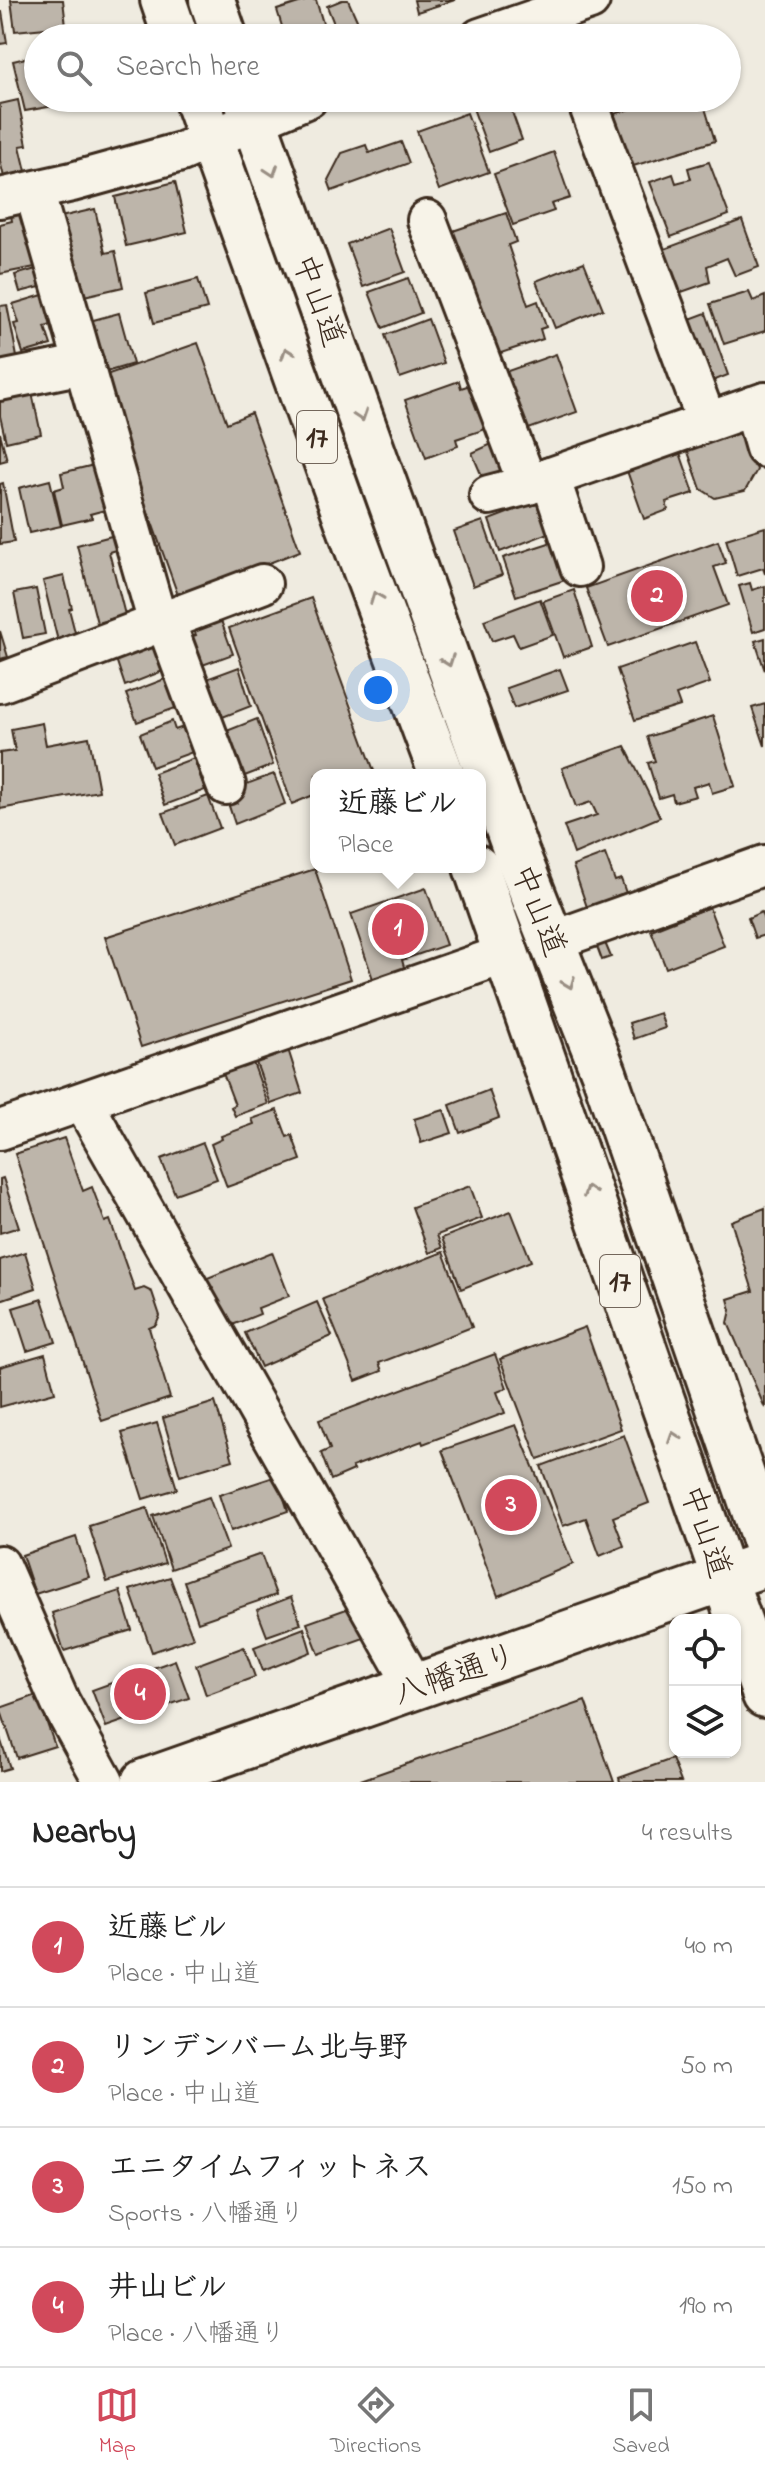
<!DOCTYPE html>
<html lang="en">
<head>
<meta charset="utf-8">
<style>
	body { margin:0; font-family:"Indie Flower","Klee One",sans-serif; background:#f2f2f2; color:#222 }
	.controls { position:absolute; right:24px; bottom:24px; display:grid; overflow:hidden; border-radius:16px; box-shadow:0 2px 6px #0004 }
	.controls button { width:72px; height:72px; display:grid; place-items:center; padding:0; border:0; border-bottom:2px solid #e0e0e0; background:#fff; color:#222; font:40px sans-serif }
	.you { position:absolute; left:378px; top:690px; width:28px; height:28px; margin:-20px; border:6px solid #fff; border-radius:50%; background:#1a73e8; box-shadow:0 0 0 12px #1a73e833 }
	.badge { display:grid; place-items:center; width:52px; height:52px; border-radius:50%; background:#d1495b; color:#fff; font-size:26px; font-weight:700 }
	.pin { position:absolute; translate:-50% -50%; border:4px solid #fff; box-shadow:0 2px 8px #0006 }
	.popup { position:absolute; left:310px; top:769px; width:176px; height:104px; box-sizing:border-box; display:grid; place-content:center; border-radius:16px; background:#fff; filter:drop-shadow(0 2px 6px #0005); font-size:26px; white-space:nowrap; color:#767676 }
	.popup b { font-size:30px; color:#222 }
	.popup::after { content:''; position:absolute; left:50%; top:100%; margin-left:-16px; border:16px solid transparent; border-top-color:#fff }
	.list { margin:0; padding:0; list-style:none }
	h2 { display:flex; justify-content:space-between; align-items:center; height:104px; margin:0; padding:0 32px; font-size:34px }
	h2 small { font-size:26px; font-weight:400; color:#767676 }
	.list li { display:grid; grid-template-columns:52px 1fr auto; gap:24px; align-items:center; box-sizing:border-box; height:120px; padding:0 32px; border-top:2px solid #e0e0e0 }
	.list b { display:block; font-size:30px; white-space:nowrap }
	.list p { margin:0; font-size:26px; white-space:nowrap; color:#767676 }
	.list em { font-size:26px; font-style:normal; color:#767676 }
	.icon { flex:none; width:44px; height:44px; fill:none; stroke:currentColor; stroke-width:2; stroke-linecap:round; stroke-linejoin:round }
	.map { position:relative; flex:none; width:765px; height:1782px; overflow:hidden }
	.search { position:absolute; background:#fff; box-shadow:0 2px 6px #0004; left:24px; right:24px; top:24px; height:88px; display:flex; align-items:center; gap:20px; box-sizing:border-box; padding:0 28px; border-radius:44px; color:#767676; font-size:30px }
	.sheet { height:584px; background:#fff }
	nav { display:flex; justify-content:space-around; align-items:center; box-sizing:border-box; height:112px; border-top:2px solid #e0e0e0; background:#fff; font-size:22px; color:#767676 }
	nav a { display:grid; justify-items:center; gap:4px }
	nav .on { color:#d1495b }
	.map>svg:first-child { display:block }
	.building { fill:#bdb5aa; stroke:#3b2a1e; stroke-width:2 }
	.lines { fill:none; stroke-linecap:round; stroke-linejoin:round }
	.minor-casing { stroke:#3b2a1e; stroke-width:44 }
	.major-casing { stroke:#3b2a1e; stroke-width:50 }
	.highway-casing { stroke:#3b2a1e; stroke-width:50 }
	.minor { stroke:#f7f3e8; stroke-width:38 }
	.major { stroke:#f7f3e8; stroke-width:44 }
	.highway { stroke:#f7f3e8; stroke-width:44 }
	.oneway { stroke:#998e83 }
	.labels { text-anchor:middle; stroke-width:7; stroke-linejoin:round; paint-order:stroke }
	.shield { fill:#f7f3e8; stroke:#73665b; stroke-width:2 }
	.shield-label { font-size:30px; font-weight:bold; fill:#3b2a1e }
	.street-label { font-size:32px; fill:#3b2a1e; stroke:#f7f3e8 }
</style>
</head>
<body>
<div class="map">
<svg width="765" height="1782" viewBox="0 0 765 1782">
	<rect width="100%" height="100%" fill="#efebe0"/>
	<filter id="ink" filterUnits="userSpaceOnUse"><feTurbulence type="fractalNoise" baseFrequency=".0125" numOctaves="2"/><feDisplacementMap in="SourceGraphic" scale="16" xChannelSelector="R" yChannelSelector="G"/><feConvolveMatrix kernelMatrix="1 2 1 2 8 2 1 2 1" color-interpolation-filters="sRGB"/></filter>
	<g filter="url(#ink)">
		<!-- building -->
		<g class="building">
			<polygon points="11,0 63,0 66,26 15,31"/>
			<polygon points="308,0 316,0 325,30 303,38 284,33 277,10"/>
			<polygon points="342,0 348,0 361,29 338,38 313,38 336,29 327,6"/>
			<polygon points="414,0 455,0 417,12"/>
			<polygon points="0,12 2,12 7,43 0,44"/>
			<polygon points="38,55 38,98 99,98 25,111 13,61"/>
			<polygon points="474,98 507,98 522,140 489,152 470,100"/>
			<polygon points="667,98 702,98 715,141 630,167 614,114"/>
			<polygon points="18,100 27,145 20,146 26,171 4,177 0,161 0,104"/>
			<polygon points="467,113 489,172 439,190 417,131"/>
			<polygon points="401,142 409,163 332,191 328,180 342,153 366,145 369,153"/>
			<polygon points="554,152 570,198 551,204 554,211 513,225 494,174"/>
			<polygon points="709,162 729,215 671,237 650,182 673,174 676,183 691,179 688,168"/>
			<polygon points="175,182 187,232 126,246 115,197"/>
			<polygon points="95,209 105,253 115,251 123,287 71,299 52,219"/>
			<polygon points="31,210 29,236 35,267 0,274 0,224 12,221 11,215"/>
			<polygon points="506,213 516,242 508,245 528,305 538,301 546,327 540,329 543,339 489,357 447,233"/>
			<polygon points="742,220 759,267 735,276 727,258 707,266 710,282 673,295 659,251"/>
			<polygon points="389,228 405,272 363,287 347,244"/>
			<polygon points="584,262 603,309 555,328 536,281"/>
			<polygon points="43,267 48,285 20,292 15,275"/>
			<polygon points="408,278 421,313 383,328 369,292"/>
			<polygon points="198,279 207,309 154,323 146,293"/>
			<polygon points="749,292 753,301 765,296 765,331 724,344 710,304"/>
			<polygon points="46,294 55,324 45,327 51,345 23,353 14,324 19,323 13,304"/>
			<polygon points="7,305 18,362 0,365 0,306"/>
			<polygon points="119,313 133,364 99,374 86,322"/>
			<polygon points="706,313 728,375 703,385 679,323"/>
			<polygon points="428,319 444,363 400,378 385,335"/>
			<polygon points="198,343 227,423 251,413 300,551 179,598 100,377"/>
			<polygon points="556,354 577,412 523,431 502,373"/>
			<polygon points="459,381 461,388 473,384 489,428 456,439 458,446 426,458 405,400"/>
			<polygon points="31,388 41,434 6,442 0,416 0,394"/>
			<polygon points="743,428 757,470 745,491 715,498 701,489 687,449"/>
			<polygon points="0,433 7,460 0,462"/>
			<polygon points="498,441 509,467 483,479 472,453"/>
			<polygon points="679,450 694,493 666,502 668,510 644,519 626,468"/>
			<polygon points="94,465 105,510 90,514 92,518 62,525 54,490 64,487 61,473"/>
			<polygon points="50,480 61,526 29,533 19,488"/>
			<polygon points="3,483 14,542 0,544 0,484"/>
			<polygon points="542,500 554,531 500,552 489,520"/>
			<polygon points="483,521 502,575 473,586 454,531"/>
			<polygon points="765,527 765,574 763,568 737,576 726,539"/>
			<polygon points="115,535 119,549 109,552 125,615 97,623 77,545"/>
			<polygon points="555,541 568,579 516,596 503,558"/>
			<polygon points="718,541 726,563 714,567 728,605 608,647 586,588"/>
			<polygon points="64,576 72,608 69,609 76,636 58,641 43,581"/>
			<polygon points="750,583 752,590 765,586 765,628 753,632 739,586"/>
			<polygon points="36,589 45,634 23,638 14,593"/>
			<polygon points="574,590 592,647 563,657 543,601"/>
			<polygon points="311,598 374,771 364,775 316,775 316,794 292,804 229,628"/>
			<polygon points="540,599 553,635 519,647 513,634 492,641 484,620"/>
			<polygon points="219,615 233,654 197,667 186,638 196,635 192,625"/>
			<polygon points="0,631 8,657 0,659"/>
			<polygon points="765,638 765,671 755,641"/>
			<polygon points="695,642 710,683 676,695 680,706 635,720 617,669"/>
			<polygon points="152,643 163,671 125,686 115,656"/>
			<polygon points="239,667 251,706 215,720 201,681"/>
			<polygon points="560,669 568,690 514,708 506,688"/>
			<polygon points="170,677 181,706 137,722 126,694"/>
			<polygon points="765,704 765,746 752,708"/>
			<polygon points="713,716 735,786 712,793 709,782 693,787 696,796 674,802 672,794 659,798 648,763 655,761 647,737"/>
			<polygon points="257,719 273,765 237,779 219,734"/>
			<polygon points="172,721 175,730 189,725 198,750 152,767 140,734"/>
			<polygon points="42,723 46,745 89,737 99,791 0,809 0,753 15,751 11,729"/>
			<polygon points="625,746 660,817 574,854 564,826 597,815 591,802 576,807 562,768"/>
			<polygon points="194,758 205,790 165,805 154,773"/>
			<polygon points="274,774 285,804 235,824 227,800 244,794 241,786"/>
			<polygon points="208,796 220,828 175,845 163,813"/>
			<polygon points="605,854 615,881 621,879 626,893 618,895 620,899 588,910 573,866"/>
			<polygon points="315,869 351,979 141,1047 105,937"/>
			<polygon points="426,888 446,945 402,960 406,974 375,985 351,914"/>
			<polygon points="709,907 724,946 666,968 651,930"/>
			<polygon points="761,912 765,923 765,935 755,938 748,918"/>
			<polygon points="603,938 611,957 602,960 595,941"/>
			<polygon points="660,1013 665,1028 634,1039 629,1023"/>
			<polygon points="287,1046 302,1093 271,1104 254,1057"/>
			<polygon points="251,1057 268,1104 235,1116 231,1107 235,1105 221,1068"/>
			<polygon points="489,1090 499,1118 460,1133 450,1105"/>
			<polygon points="277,1110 287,1137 292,1135 301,1160 227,1187 211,1144 222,1139 221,1136 254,1124 252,1119"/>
			<polygon points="444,1110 452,1133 421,1143 414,1119"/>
			<polygon points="64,1138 83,1191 92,1187 105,1222 110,1220 135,1291 144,1288 152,1292 160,1316 156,1325 149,1328 170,1398 102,1421 15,1154"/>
			<polygon points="203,1143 217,1179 175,1194 161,1159"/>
			<polygon points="3,1178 19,1227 0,1233 0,1179"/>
			<polygon points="470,1186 482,1218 437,1235 442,1248 429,1253 412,1207"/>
			<polygon points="765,1208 765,1408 728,1323 731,1310 728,1299 753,1291 731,1221"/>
			<polygon points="511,1211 531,1261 461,1289 442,1238"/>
			<polygon points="25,1252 36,1288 0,1300 0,1260"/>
			<polygon points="272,1252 289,1296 258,1308 260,1314 225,1328 205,1279"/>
			<polygon points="443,1252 472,1327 379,1363 382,1371 356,1381 323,1299"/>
			<polygon points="42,1299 56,1342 27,1351 13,1308"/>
			<polygon points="317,1302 332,1336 261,1367 245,1333"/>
			<polygon points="585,1327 621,1429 538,1459 500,1359"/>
			<polygon points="45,1354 55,1392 0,1407 0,1367"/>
			<polygon points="495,1354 507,1388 497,1392 505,1413 423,1444 422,1441 352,1467 354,1470 331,1480 321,1453 330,1449 319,1420"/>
			<polygon points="215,1402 233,1460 180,1476 163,1418"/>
			<polygon points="157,1423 177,1489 143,1499 122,1433"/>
			<polygon points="516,1425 573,1564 498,1596 442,1450"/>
			<polygon points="624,1435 649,1503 613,1517 624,1546 600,1556 586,1518 563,1526 541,1466"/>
			<polygon points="277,1476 288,1511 231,1531 219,1495"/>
			<polygon points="209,1497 228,1549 171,1569 153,1516"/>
			<polygon points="147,1508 165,1563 107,1582 89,1526"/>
			<polygon points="76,1537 89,1577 35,1594 22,1555"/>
			<polygon points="261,1554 276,1595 198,1622 184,1581"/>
			<polygon points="170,1577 193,1638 152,1652 130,1590"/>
			<polygon points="120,1591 132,1630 64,1651 52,1613"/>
			<polygon points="291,1597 301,1624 267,1636 257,1610"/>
			<polygon points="352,1607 364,1638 319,1654 307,1623"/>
			<polygon points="304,1628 311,1652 263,1671 254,1647"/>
			<polygon points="244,1647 255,1677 206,1695 196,1665"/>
			<polygon points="175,1660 189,1698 106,1727 92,1690"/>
			<polygon points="37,1695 55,1746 17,1758 0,1708"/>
			<polygon points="585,1701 614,1782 355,1782"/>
			<polygon points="0,1738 10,1768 0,1771"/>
			<polygon points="672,1759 681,1782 620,1782 619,1778"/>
		</g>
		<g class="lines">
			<!-- minor casing -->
			<g class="minor-casing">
				<g id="minor">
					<polyline points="480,38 590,0"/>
					<polyline points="586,98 707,422"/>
					<polyline points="34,191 158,623"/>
					<polyline points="0,198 72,182 181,152 308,98"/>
					<polyline points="427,220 528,485"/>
					<polyline points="0,381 84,364"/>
					<polyline points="753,406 765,448"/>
					<polyline points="550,477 580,567"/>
					<polyline points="489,495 528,485 765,402"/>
					<polyline points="165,621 226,785"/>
					<polyline points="0,683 262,584"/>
					<polyline points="552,941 765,865"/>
					<polyline points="83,1102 415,1687"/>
					<polyline points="0,1130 506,954"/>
					<polyline points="0,1565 60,1702 104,1782"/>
				</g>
			</g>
			<!-- major casing -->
			<g class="major-casing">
				<polyline id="major" points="144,1782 765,1564"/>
			</g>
			<!-- highway casing -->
			<g class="highway-casing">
				<g id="highway">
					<polyline points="163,0 176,38"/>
					<polyline points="212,0 225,38"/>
					<polyline points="196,98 354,539 442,775"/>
					<polyline points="246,98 517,854 604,1073 765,1542"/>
					<polyline points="476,867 765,1695"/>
				</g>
			</g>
			<!-- minor -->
			<use href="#minor" class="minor"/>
			<!-- major -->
			<use href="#major" class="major"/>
			<!-- highway -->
			<use href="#highway" class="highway"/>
		</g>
		<!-- one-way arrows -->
		<defs><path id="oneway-chevron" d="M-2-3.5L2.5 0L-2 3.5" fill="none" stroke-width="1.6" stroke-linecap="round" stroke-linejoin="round" transform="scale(2)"/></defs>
		<g class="oneway">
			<use href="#oneway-chevron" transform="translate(272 171) rotate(71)"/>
			<use href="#oneway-chevron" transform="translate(287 353) rotate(-110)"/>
			<use href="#oneway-chevron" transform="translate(361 416) rotate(71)"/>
			<use href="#oneway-chevron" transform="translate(376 597) rotate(-111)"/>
			<use href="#oneway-chevron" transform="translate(448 661) rotate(70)"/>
			<use href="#oneway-chevron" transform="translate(569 983) rotate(69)"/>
			<use href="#oneway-chevron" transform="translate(589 1191) rotate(-109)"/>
			<use href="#oneway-chevron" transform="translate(674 1437) rotate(-109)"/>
		</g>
	</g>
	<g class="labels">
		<!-- shield labels -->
		<g class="shield">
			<rect x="297" y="411" width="40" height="52" rx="6"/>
			<rect x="600" y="1255" width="40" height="52" rx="6"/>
		</g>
		<g class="shield-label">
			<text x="317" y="447">17</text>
			<text x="620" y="1291">17</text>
		</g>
		<!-- street labels -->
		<g class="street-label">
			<text transform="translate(320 300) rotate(70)" y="11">中山道</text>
			<text transform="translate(540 910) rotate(68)" y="11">中山道</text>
			<text transform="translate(707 1531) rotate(71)" y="11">中山道</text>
			<text transform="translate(455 1673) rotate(-19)" y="11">八幡通り</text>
		</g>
	</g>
</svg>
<div class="controls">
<button><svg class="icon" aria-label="locate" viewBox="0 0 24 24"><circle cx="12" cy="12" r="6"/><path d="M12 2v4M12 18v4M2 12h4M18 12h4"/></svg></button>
<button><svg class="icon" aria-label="layers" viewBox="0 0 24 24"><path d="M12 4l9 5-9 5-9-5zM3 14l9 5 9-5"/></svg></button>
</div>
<div class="you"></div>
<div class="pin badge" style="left:398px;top:929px">1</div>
<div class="popup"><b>近藤ビル</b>Place</div>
<div class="pin badge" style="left:657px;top:596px">2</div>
<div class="pin badge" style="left:511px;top:1505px">3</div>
<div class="pin badge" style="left:140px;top:1694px">4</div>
<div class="search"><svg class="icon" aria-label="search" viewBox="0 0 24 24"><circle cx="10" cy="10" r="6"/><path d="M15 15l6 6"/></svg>Search here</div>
</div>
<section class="sheet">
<h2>Nearby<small>4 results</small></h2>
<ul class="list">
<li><span class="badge">1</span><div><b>近藤ビル</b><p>Place · 中山道</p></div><em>40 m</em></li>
<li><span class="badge">2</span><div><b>リンデンバーム北与野</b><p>Place · 中山道</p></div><em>50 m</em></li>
<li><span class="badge">3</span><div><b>エニタイムフィットネス</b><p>Sports · 八幡通り</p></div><em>150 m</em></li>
<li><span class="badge">4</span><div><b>井山ビル</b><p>Place · 八幡通り</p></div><em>190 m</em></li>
</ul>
</section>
<nav>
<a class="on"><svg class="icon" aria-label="map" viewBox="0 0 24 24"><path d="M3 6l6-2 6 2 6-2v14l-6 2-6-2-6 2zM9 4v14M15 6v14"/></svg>Map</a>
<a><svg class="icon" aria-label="directions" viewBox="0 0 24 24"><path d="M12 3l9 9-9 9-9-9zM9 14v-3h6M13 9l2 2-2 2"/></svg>Directions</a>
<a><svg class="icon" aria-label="saved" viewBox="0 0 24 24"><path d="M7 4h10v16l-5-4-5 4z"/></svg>Saved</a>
</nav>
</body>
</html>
